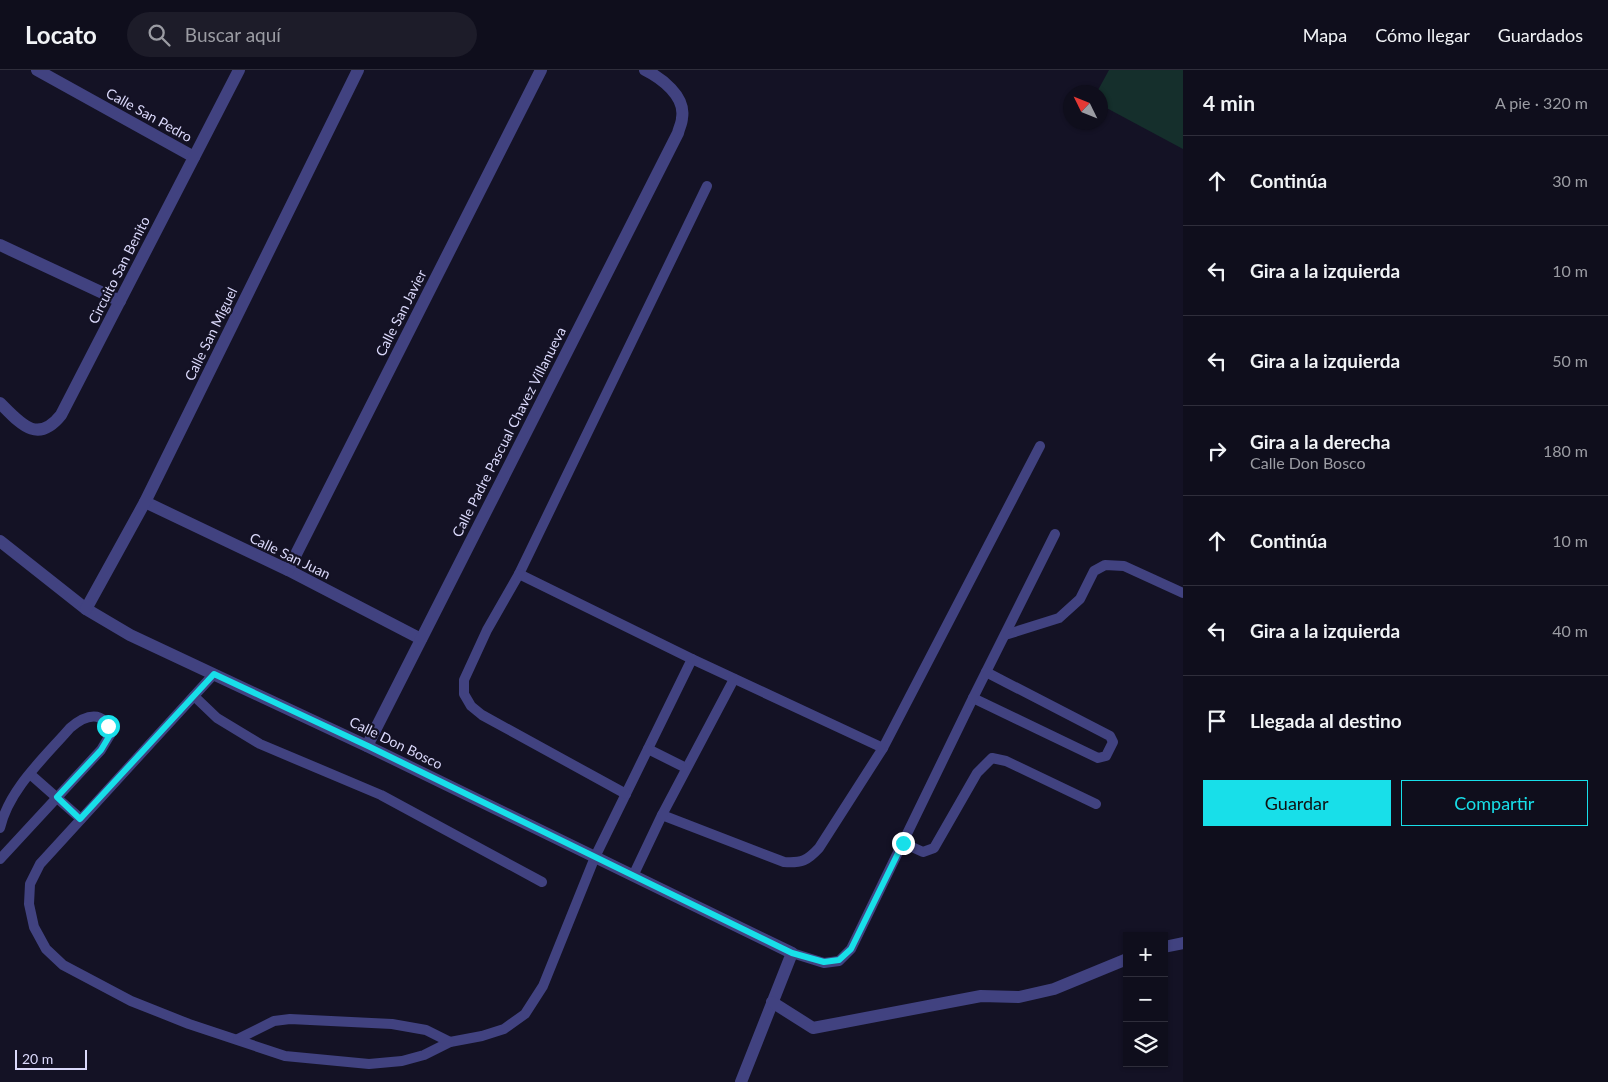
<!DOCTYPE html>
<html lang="es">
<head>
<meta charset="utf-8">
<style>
	body { margin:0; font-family:Lato,sans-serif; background:#1d1c29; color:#f1f3f6 }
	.controls { position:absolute; right:15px; bottom:15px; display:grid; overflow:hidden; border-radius:0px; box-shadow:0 1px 4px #0004 }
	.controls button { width:45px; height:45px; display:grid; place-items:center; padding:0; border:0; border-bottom:1px solid #2f2e3b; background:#0f0e1c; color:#f1f3f6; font:25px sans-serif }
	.compass { position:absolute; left:1063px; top:15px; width:45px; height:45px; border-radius:50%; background:#0f0e1c; box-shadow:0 1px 4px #0004; rotate:313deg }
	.scale { position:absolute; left:15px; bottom:12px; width:72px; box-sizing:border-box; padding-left:5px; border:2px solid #dbd9fb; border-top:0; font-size:14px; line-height:18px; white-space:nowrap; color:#dbd9fb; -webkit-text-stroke:4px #141225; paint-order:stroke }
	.stop { position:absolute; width:15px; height:15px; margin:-11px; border:4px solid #18dfe9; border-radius:50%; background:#fff }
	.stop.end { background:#18dfe9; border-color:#fff; box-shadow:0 1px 5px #0008 }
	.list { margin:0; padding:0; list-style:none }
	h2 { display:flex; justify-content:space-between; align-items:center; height:65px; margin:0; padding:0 20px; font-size:21px }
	h2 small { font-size:16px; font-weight:400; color:#9b9ca3 }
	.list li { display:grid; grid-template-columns:32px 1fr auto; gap:15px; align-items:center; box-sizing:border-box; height:90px; padding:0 20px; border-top:1px solid #2f2e3b }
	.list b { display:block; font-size:19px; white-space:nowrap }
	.list p { margin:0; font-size:16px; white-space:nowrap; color:#9b9ca3 }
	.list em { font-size:16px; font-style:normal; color:#9b9ca3 }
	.actions { display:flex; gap:10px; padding:15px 20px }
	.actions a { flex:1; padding:11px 0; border:1px solid #18dfe9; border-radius:0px; text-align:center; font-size:18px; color:#18dfe9 }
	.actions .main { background:#18dfe9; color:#111 }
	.icon { flex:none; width:28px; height:28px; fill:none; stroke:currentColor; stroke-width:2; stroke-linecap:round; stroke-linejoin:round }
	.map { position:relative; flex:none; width:1183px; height:1012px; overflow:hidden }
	header { display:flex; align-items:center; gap:30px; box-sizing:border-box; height:70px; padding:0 25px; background:#0f0e1c; border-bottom:1px solid #2f2e3b }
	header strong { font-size:24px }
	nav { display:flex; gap:28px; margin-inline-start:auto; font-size:18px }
	.search { width:350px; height:45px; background:#1d1c29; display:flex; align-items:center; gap:12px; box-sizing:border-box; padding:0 18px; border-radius:28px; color:#9b9ca3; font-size:19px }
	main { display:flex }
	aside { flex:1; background:#0f0e1c }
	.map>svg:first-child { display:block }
	.green { fill:#152f2c }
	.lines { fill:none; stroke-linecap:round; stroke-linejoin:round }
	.service { stroke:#414280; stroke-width:10 }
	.minor { stroke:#414280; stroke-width:12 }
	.route { stroke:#18dfe9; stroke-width:6 }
	.labels { text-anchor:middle; stroke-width:4.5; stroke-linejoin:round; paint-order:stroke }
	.street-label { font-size:14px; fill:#dbd9fb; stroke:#141225 }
</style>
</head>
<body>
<header>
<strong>Locato</strong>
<div class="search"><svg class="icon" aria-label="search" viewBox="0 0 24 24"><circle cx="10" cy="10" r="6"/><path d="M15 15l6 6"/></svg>Buscar aquí</div>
<nav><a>Mapa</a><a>Cómo llegar</a><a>Guardados</a></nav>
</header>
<main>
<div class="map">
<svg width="1183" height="1012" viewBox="0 0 1183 1012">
	<rect width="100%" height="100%" fill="#141225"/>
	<!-- green -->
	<polygon class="green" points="1109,0 1183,0 1183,79 1101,35 1100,22 1097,22"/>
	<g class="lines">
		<!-- service -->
		<g class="service">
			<polyline points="519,504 707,116"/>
			<polyline points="1005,565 1059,548 1080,529 1094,501 1105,495 1124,496 1183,523"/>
			<polyline points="214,604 40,794 30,814 29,834 34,857 46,879 63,895 131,931 189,954 285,986 369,994 402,991 424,985 450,972 482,966 504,959 525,944 543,916 595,787 692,589"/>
			<polyline points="194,626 217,648 260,674 381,725 542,812"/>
			<polyline points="973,628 1098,688 1106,686 1113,672 1110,666 986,602"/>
			<polyline points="648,679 686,698"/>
			<polyline points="30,704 81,749"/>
			<polyline points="626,724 482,645 471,636 464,624 464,610 487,560 519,504 692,589 883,678"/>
			<path d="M662,745l122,47c18,1 23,-1 35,-14l64,-100 157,-302"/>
			<path d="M0,758c9,-39 44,-70 70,-100 15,-13 35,-20 40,7l-9,15 -101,109"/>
			<polyline points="903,773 923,782 934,778 977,703 992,688 1006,691 1096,734"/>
			<polyline points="633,806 662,745 734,609"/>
			<polyline points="792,883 824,893 839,891 851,879 973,628 1055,464"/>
			<polyline points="238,969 274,951 290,949 392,954 426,960 450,972"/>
		</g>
		<!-- minor -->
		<g class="minor">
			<polyline points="37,0 194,87"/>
			<polyline points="0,175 120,231"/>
			<path d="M0,333c20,20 37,42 61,12l178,-345"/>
			<polyline points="145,432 288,500 421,569"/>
			<polyline points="0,471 86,539 130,565 367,676 792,883 741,1012"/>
			<polyline points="288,500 541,0"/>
			<polyline points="86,539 145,432 358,0"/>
			<path d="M367,676l311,-613c1,-5 4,-10 4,-15 4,-22 -21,-40 -37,-48"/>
			<polyline points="1164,877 1183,873"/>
			<polyline points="772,932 813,958 981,926 1019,927 1054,919 1127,889"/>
		</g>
	</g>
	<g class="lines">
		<!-- route -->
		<polyline class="route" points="108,656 110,665 101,680 57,727 80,749 214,604 368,676 792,883 824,892 839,890 851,879 903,773"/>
	</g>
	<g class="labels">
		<!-- street labels -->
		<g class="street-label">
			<text transform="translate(149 45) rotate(29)" y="5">Calle San Pedro</text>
			<text transform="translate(119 200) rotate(-63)" y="5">Circuito San Benito</text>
			<text transform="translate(401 243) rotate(-63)" y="5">Calle San Javier</text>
			<text transform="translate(211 264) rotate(-64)" y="5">Calle San Miguel</text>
			<text transform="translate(509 362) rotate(-63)" y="5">Calle Padre Pascual Chavez Villanueva</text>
			<text transform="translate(290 486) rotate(26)" y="5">Calle San Juan</text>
			<text transform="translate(396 673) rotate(26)" y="5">Calle Don Bosco</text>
		</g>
	</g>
</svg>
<div class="controls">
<button>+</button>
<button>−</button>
<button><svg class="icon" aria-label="layers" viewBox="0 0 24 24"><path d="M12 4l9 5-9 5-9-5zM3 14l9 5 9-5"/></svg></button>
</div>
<svg class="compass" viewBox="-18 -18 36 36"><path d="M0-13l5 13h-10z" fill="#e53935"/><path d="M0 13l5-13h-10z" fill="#9b9ca3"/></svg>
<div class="scale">20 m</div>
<div class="stop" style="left:108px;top:656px"></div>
<div class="stop end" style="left:903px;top:773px"></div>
</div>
<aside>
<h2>4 min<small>A pie · 320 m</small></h2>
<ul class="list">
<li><svg class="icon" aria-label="ahead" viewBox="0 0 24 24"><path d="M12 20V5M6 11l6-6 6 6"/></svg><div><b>Continúa</b></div><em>30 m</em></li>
<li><svg class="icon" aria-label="left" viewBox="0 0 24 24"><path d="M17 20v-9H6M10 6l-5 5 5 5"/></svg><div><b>Gira a la izquierda</b></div><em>10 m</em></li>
<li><svg class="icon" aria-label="left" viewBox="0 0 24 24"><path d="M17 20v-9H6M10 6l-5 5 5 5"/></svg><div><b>Gira a la izquierda</b></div><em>50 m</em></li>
<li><svg class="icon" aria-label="right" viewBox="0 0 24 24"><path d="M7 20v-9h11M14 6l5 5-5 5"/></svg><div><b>Gira a la derecha</b><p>Calle Don Bosco</p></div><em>180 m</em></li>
<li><svg class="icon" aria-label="ahead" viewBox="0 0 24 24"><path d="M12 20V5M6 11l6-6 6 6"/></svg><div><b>Continúa</b></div><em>10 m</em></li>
<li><svg class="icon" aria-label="left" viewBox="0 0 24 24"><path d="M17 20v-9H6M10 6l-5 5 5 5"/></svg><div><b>Gira a la izquierda</b></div><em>40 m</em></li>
<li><svg class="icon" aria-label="arrive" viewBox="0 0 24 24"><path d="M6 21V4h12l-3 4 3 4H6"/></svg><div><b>Llegada al destino</b></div></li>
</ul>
<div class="actions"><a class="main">Guardar</a><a>Compartir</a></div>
</aside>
</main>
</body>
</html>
